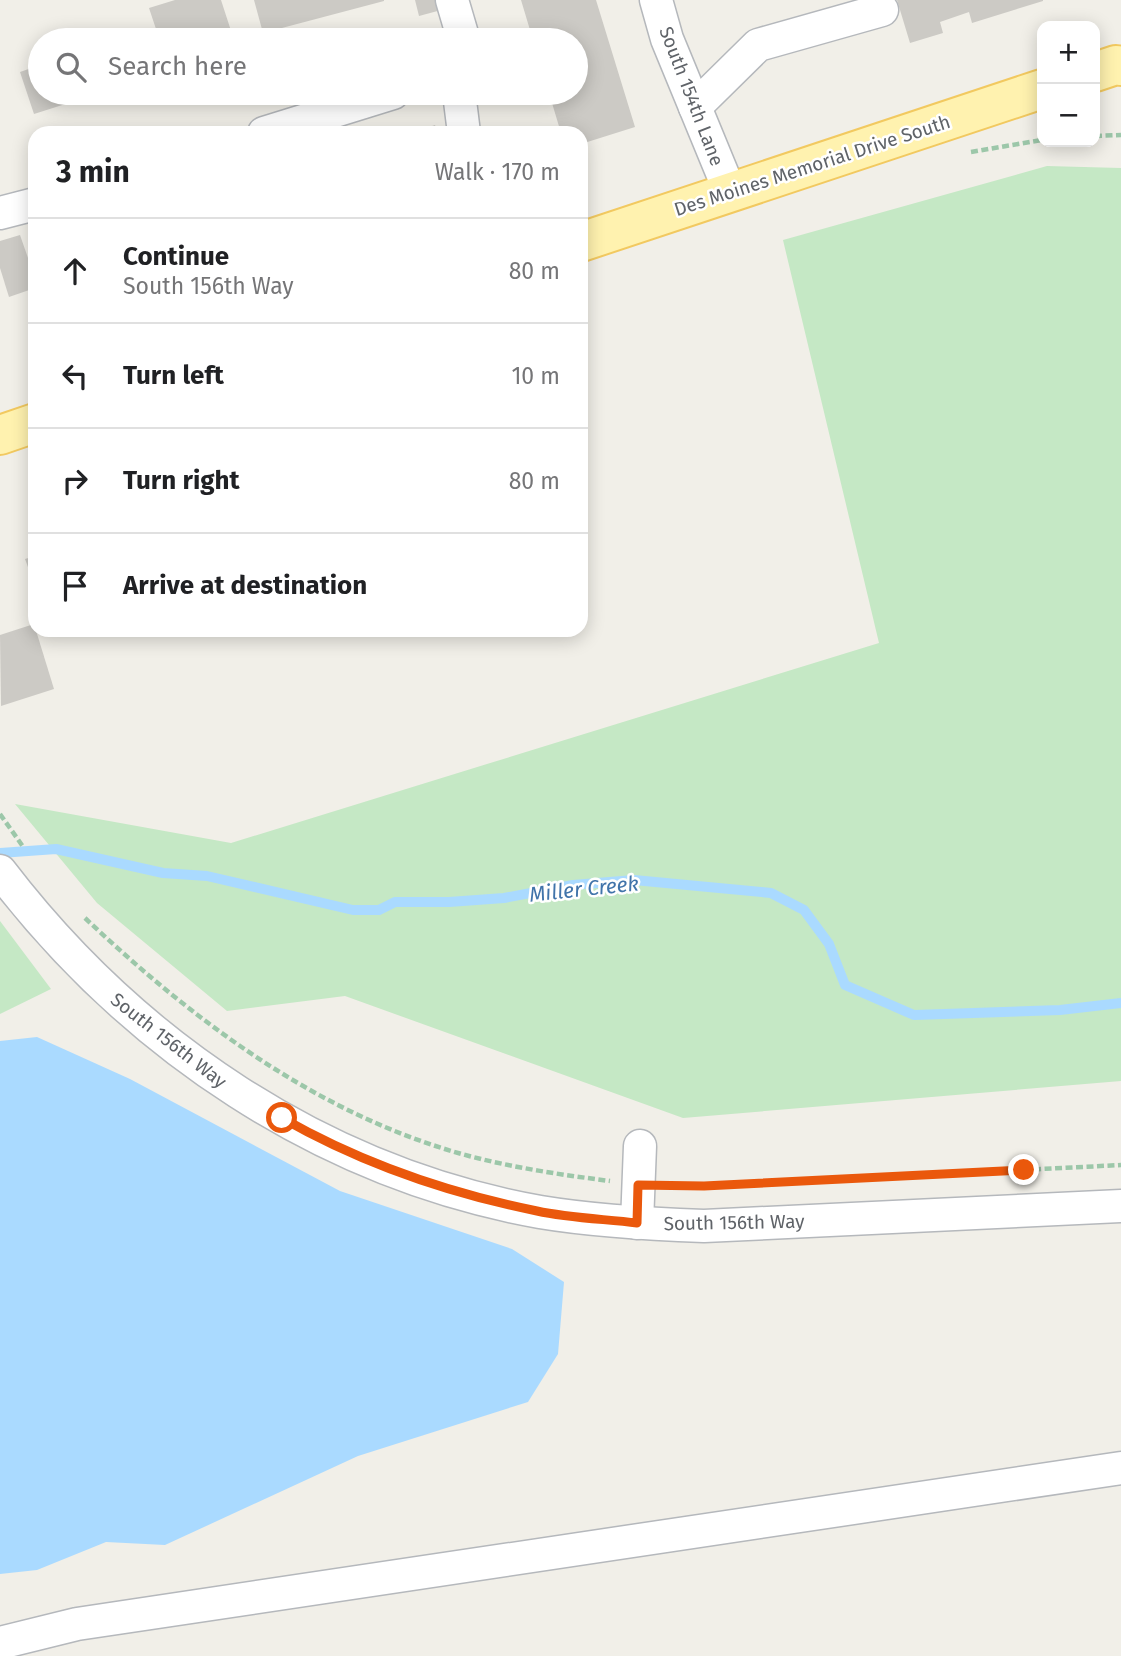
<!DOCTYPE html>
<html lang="en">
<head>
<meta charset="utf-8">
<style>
	body { margin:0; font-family:"Fira Sans",sans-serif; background:#f2f2f2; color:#202124 }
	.controls { position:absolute; right:21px; top:21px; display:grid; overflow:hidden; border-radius:14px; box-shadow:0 4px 18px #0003 }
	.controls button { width:63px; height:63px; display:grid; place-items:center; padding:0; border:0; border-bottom:2px solid #e0e0e0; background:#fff; color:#202124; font:35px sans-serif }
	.stop { position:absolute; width:21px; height:21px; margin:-16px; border:5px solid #ea580c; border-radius:50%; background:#fff }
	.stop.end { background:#ea580c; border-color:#fff; box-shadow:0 2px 7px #0008 }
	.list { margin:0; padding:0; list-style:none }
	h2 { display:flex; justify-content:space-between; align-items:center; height:91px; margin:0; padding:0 28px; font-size:30px }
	h2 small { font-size:23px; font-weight:400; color:#757577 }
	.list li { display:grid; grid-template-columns:46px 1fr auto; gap:21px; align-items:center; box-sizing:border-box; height:105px; padding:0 28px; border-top:2px solid #e0e0e0 }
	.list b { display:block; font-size:26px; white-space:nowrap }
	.list p { margin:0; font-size:23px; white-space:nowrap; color:#757577 }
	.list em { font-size:23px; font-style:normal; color:#757577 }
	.icon { flex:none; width:38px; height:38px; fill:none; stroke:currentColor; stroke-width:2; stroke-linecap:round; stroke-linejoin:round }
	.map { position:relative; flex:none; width:1121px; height:1656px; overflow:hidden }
	.search { position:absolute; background:#fff; box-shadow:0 4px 18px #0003; left:28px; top:28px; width:560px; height:77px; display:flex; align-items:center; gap:18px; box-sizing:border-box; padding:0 24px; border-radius:38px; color:#757577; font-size:26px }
	.panel { position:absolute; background:#fff; box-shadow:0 4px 18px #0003; left:28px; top:126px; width:560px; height:511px; border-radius:21px }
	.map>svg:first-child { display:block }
	.green { fill:#c5e8c5 }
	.water { fill:#aadaff }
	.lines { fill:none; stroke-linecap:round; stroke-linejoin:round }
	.stream { stroke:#aadaff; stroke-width:10 }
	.building { fill:#cccac5 }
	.minor-casing { stroke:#b5b8bc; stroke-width:35 }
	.major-casing { stroke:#f2c960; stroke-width:42 }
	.path { stroke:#9cc7a9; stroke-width:4.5; stroke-dasharray:7 3.5; stroke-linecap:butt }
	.minor { stroke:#fff; stroke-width:32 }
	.major { stroke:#fff2af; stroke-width:38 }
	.route { stroke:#ea580c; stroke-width:9 }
	.labels { text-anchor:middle; stroke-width:5; stroke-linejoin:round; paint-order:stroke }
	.street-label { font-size:19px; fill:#5f6368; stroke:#fff }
	.water-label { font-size:21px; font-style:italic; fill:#4174aa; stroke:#fff }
</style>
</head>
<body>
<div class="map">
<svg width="1121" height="1656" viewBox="0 0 1121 1656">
	<rect width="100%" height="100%" fill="#f1efe8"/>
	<!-- green -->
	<g class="green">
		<polygon points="1047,166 1121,168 1121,1081 683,1118 345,996 227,1011 97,903 15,804 231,843 879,643 783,240"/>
		<polygon points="0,921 51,989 0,1014"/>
	</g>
	<!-- water -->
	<polygon class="water" points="37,1037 130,1079 340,1191 512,1249 564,1282 558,1354 528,1402 358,1456 165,1545 106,1542 37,1570 0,1574 0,1041"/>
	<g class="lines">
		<!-- stream -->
		<polyline class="stream" points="0,853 56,849 163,873 207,876 353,910 379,910 395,902 449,902 504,898 573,885 634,880 771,893 804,910 829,944 845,985 914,1015 1060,1010 1121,1003"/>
	</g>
	<!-- building -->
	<g class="building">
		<polygon points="175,0 221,0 234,40 123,40 156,29 149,8"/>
		<polygon points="254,0 384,0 384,1 263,33"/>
		<polygon points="415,0 443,0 445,9 419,16"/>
		<polygon points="521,0 596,0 635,127 581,144 581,133 561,133 549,93 576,93 576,40 533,40"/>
		<polygon points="897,0 1043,0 1043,1 972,23 969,12 940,22 943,33 910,43"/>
		<polygon points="40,65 40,93 100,93 34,114 20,72"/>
		<polygon points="435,125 438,133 412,133"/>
		<polygon points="20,235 35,278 35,288 9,297 0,268 0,241"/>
		<polygon points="35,556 35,586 25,559"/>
		<polygon points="34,624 54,689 1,706 0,635"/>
	</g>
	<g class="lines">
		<!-- minor casing -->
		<g class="minor-casing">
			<g id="minor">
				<polyline points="452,0 462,34 462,40"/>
				<polyline points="656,0 667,39 730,192"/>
				<polyline points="459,93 464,133"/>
				<polyline points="695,107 758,45 882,10"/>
				<polyline points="264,133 393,93"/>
				<polyline points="0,213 35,204"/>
				<path d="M0,871c133,174 322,302 540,341 54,9 109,12 164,14l417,-20"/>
				<polyline points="637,1223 640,1146"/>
				<polyline points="0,1643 77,1624 1121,1468"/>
			</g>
		</g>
		<!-- major casing -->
		<g class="major-casing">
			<g id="major">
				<polyline points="1095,72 1116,65 1121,66"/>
				<polyline points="581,242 1042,89"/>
				<polyline points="0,435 35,423"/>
			</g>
		</g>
		<!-- path -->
		<g class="path">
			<polyline points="1095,136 1121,135"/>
			<polyline points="971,152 1042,140"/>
			<polyline points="0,814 24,848"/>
			<path d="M85,918c110,104 235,198 384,238 46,12 94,19 141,25"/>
			<polyline points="667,1185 704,1186 1121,1165"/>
		</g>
		<!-- minor -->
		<use href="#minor" class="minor"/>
		<!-- major -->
		<use href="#major" class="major"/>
	</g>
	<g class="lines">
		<!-- route -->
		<path class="route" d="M282,1118c79,45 166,75 255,93 32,7 67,8 100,12l1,-38 66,1 320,-16"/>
	</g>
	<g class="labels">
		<!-- street labels -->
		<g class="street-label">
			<text transform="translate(692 96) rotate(69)" y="7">South 154th Lane</text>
			<text transform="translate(812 165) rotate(-18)" y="7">Des Moines Memorial Drive South</text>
			<text transform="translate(169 1040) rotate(38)" y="7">South 156th Way</text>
			<text transform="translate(734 1222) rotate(-1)" y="7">South 156th Way</text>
		</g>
		<!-- water labels -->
		<g class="water-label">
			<text transform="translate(584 889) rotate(-6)" y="7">Miller Creek</text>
		</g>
	</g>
</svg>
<div class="controls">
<button>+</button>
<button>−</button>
</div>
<div class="stop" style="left:282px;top:1118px"></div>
<div class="stop end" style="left:1024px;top:1170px"></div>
<div class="search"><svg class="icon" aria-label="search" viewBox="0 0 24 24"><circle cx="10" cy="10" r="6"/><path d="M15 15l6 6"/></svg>Search here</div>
<section class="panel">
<h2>3 min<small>Walk · 170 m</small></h2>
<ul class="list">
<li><svg class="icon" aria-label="ahead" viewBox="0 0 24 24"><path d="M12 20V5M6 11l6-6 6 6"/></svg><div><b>Continue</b><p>South 156th Way</p></div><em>80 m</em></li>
<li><svg class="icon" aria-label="left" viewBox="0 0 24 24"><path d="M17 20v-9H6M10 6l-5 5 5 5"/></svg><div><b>Turn left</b></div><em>10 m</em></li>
<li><svg class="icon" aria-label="right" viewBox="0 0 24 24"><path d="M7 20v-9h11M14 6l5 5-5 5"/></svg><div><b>Turn right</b></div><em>80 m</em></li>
<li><svg class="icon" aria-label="arrive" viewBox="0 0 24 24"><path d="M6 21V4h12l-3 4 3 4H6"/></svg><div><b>Arrive at destination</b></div></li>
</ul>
</section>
</div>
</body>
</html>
